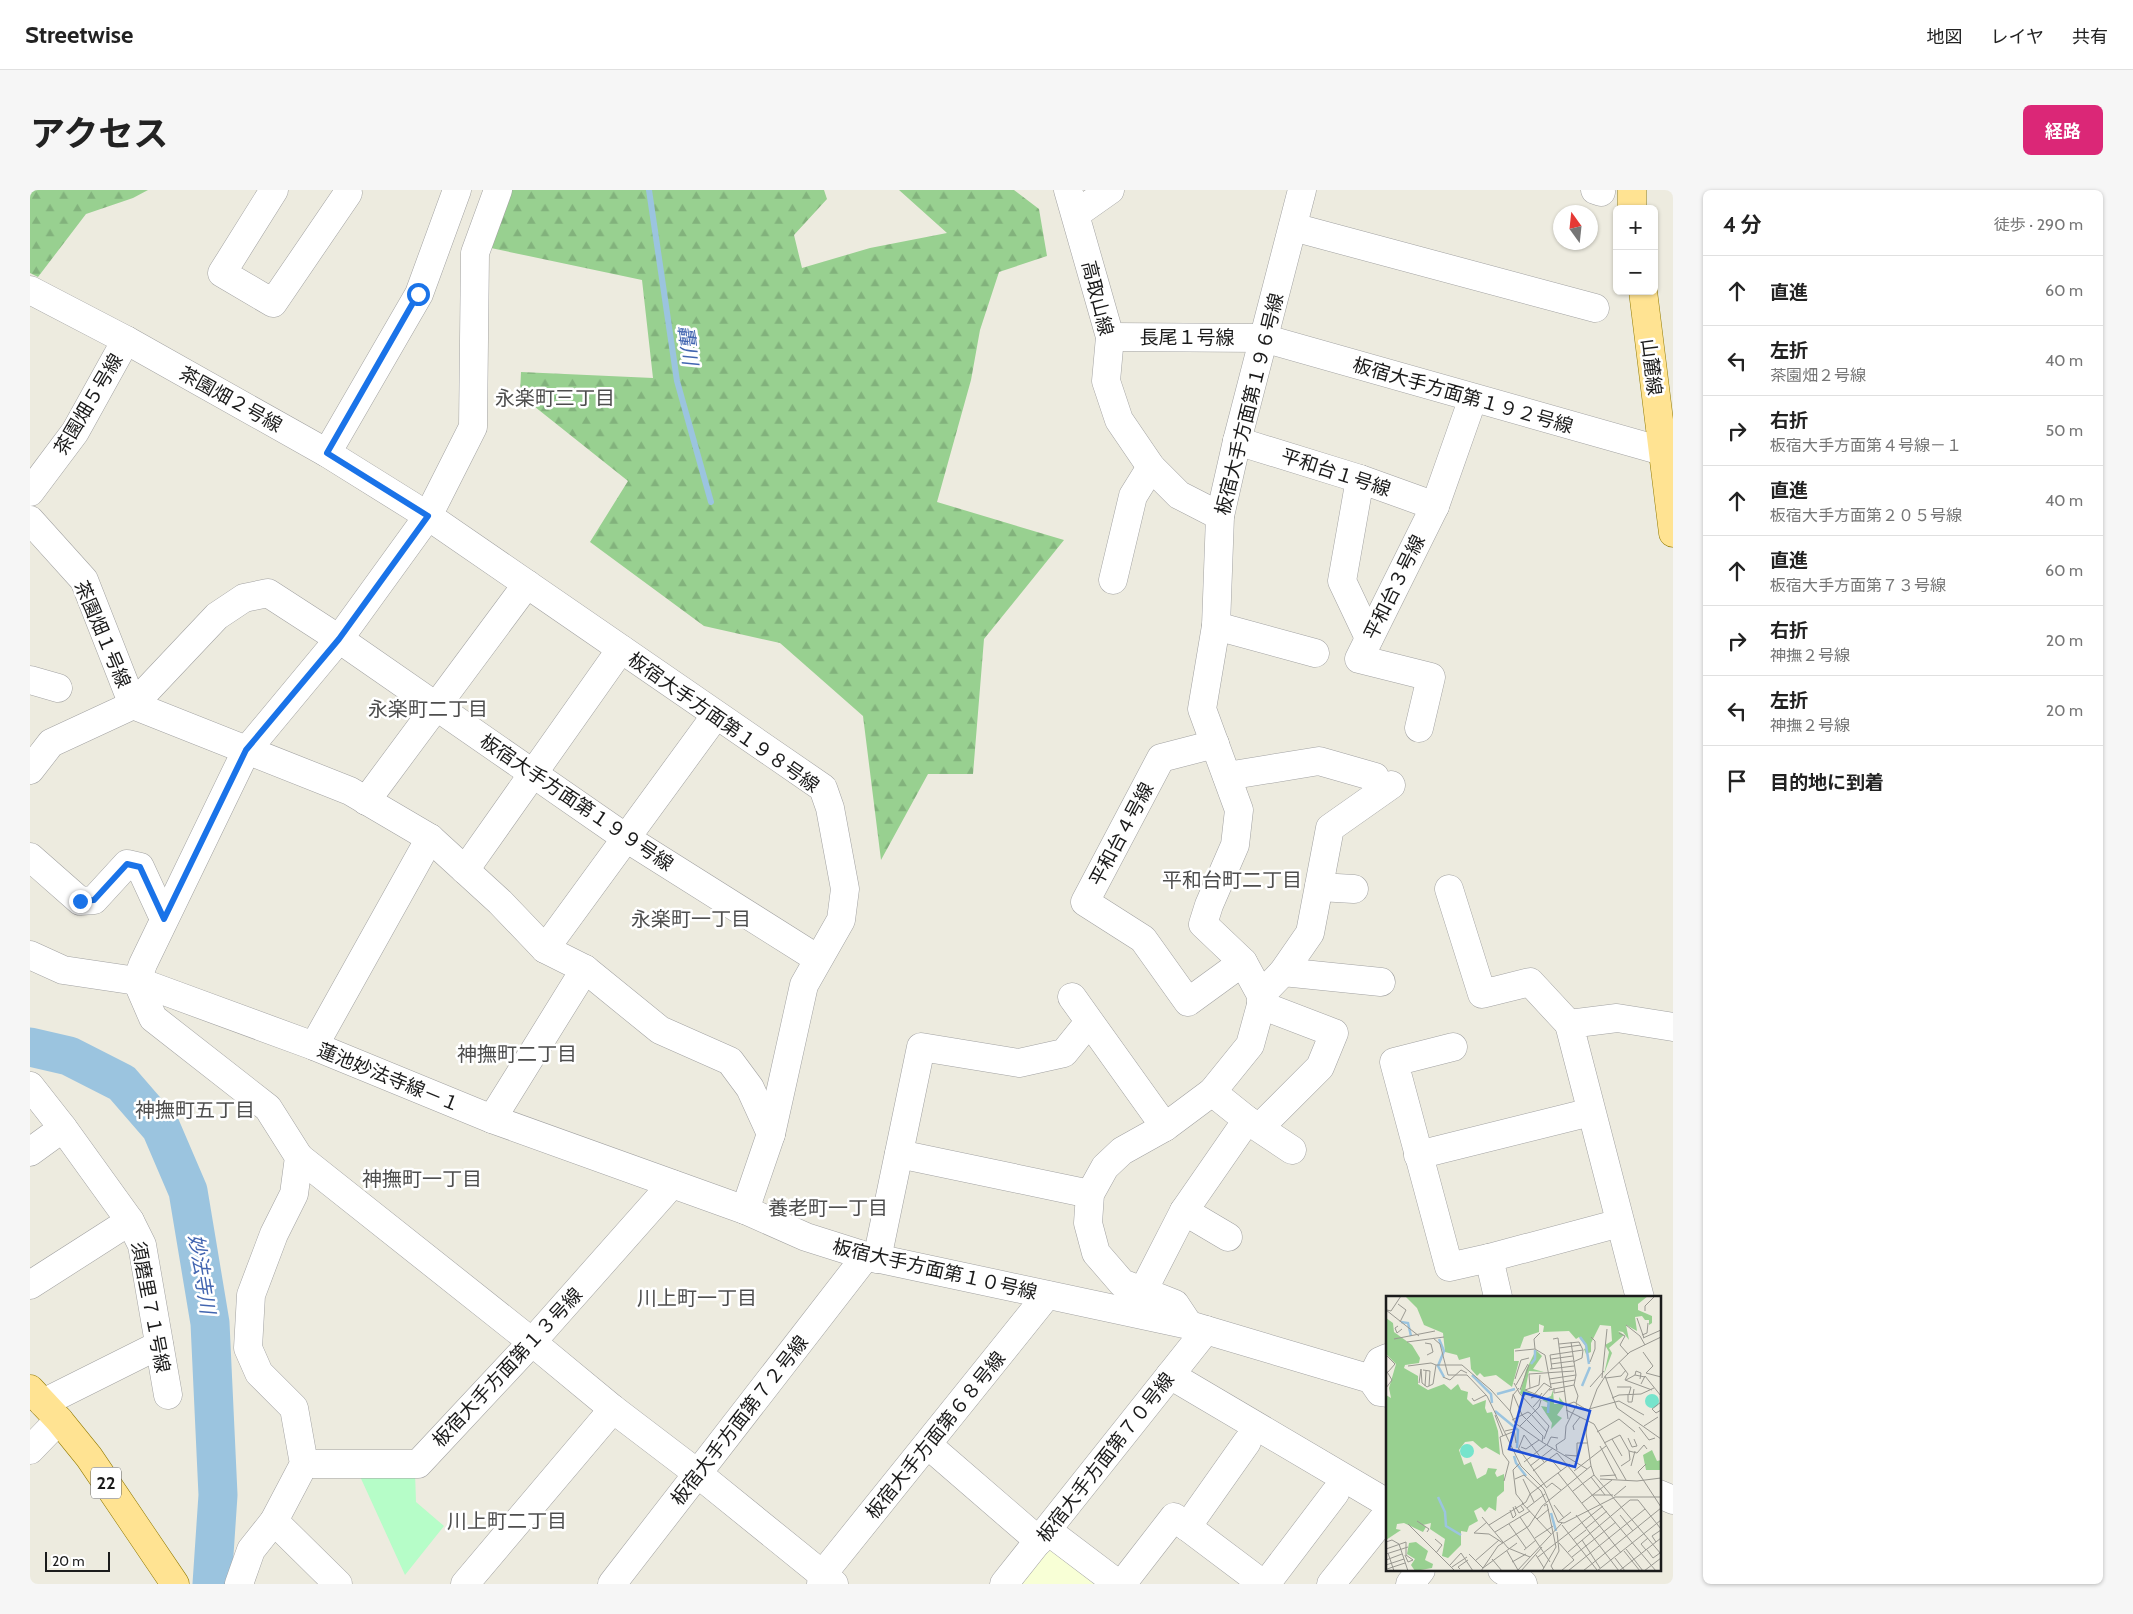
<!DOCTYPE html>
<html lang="ja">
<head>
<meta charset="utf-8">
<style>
	body { margin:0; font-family:Cabin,"Noto Sans JP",sans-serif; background:#f6f6f6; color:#222 }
	.controls { position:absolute; right:15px; top:15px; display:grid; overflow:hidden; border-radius:8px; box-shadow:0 1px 4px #0004 }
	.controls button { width:45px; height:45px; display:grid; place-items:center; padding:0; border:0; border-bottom:1px solid #e0e0e0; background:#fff; color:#222; font:25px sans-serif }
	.compass { position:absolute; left:1523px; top:15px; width:45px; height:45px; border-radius:50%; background:#fff; box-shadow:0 1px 4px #0004; rotate:345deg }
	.scale { position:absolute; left:15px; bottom:12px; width:65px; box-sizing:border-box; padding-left:5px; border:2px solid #1b1b1b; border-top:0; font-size:14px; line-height:18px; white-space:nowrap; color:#1b1b1b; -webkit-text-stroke:4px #fff; paint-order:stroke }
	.stop { position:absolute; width:15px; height:15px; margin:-11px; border:4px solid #1a73e8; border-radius:50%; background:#fff }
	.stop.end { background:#1a73e8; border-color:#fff; box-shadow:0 1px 5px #0008 }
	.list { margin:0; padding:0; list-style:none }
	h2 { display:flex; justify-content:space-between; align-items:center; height:65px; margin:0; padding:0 20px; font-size:21px }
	h2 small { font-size:16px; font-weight:400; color:#767676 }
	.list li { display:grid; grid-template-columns:32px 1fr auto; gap:15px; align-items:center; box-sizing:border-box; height:70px; padding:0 20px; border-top:1px solid #e0e0e0 }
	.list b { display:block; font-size:19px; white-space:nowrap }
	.list p { margin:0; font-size:16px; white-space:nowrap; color:#767676 }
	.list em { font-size:16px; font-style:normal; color:#767676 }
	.icon { flex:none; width:28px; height:28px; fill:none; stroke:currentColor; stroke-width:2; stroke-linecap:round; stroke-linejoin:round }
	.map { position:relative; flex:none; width:1643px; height:1394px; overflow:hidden; border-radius:8px }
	header { display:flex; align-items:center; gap:30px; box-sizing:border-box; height:70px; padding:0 25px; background:#fff; border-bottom:1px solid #e0e0e0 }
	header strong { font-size:24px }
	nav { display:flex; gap:28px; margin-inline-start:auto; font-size:18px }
	.intro { display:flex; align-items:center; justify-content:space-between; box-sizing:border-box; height:120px; padding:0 30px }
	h1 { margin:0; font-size:35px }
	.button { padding:12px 22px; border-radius:8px; background:#db2777; color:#fff; font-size:18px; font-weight:700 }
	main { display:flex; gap:30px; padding:0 30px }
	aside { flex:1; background:#fff; border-radius:8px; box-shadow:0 1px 4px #0004 }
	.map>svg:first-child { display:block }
	.education { fill:#f8ffd6 }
	.forest { fill:url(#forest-firs) }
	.park { fill:#b6fdc8 }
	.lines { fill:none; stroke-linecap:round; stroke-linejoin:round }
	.stream { stroke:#9bc4df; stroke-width:6 }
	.river { stroke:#9bc4df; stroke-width:39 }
	.minor-casing { stroke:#a2a2a2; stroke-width:29 }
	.major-casing { stroke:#917a00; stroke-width:29 }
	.minor { stroke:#fff; stroke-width:28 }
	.major { stroke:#ffe392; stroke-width:28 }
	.route { stroke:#1a73e8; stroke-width:6 }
	.labels { text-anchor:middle; stroke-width:5; stroke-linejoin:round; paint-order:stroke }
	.shield { fill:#fff; stroke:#5f5f5f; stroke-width:1 }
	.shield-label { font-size:18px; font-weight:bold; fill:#1b1b1b }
	.street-label { font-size:19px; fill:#1b1b1b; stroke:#fff }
	.water-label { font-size:20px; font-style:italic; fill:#4265b0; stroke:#fff }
	.neighbourhood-label { font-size:20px; fill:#4e4e4e; stroke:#fff }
	.inset-river { fill:none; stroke:#9bc4df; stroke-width:2.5 }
	.inset-road { fill:none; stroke:#999891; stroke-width:1 }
	.view { fill:#1d4ed8; fill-opacity:0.15; stroke:#1d4ed8; stroke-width:2.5 }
	.inset-edge { fill:none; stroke:#1b1b1b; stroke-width:2.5 }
</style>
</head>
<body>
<header>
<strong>Streetwise</strong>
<nav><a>地図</a><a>レイヤ</a><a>共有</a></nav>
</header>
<div class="intro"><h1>アクセス</h1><a class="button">経路</a></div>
<main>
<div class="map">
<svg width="1643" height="1394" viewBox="0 0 1643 1394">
	<defs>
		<pattern id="forest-firs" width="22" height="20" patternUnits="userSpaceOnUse" patternTransform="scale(1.25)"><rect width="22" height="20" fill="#98d090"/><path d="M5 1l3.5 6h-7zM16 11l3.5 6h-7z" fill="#82b27c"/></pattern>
	</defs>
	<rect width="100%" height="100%" fill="#edebdf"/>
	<!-- education -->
	<polygon class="education" points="1019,1357 1069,1394 989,1394"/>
	<!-- forest -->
	<g class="forest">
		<polygon points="0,0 118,0 103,8 56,24 8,87 0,83"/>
		<polygon points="475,0 794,0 797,9 764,45 772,78 840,58 917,43 869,0 984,0 1009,19 1017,66 969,82 950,140 941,190 907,312 1034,350 954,449 943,584 898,584 851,670 833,526 750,453 674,436 560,352 598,291 490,205 491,182 623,188 612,90 456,57"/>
	</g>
	<!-- park -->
	<polygon class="park" points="328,1282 385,1282 386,1312 414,1336 375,1385"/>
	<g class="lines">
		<!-- stream -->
		<polyline class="stream" points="619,0 647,191 681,312"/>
		<!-- river -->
		<polyline class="river" points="0,857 39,866 92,893 131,938 158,1001 180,1133 188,1305 182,1394"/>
		<!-- minor casing -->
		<g class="minor-casing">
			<g id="minor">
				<polyline points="244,0 192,83 243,113 318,3"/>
				<polyline points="1038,0 1080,147 1076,191 1089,230 1121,277 1149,305 1190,326"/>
				<polyline points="1565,0 1571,2"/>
				<polyline points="1046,24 1080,0"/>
				<polyline points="1263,37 1565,118"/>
				<polyline points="0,100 96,150 297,263 398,326 793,598 800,618 815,699 811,730 774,795 741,944"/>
				<polyline points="1080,147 1233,148 1643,264"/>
				<polyline points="1207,251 1330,289 1405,316"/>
				<polyline points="297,263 389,104 427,0"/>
				<polyline points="1330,289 1312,391 1339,448"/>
				<polyline points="0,302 45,242 96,150"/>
				<polyline points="0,330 54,390 103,515 187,426 214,408 238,403 309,449 596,648 788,769"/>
				<polyline points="1083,390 1103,306 1121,277"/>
				<polyline points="1186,436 1285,463"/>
				<polyline points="0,490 28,498"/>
				<polyline points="1389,538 1401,487 1329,469 1405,316 1443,208"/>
				<polyline points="1185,554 1131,568 1055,712 1113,749 1158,812 1213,772"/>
				<polyline points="0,580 21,553 103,515 320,601 400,648 470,712 515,759 555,779 630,840 700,871 720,898 741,944 715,1020 776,1047 836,1066 1159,1135 1341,1189 1350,1202 1357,1203"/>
				<polyline points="1197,586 1289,571 1345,587"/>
				<polyline points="336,611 497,394"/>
				<polyline points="0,667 50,711 64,710 97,674 110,677 134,729"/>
				<polyline points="435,680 591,459"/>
				<polyline points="1289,697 1324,699"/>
				<polyline points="1419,699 1452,804 1500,792 1539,834"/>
				<polyline points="515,759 686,525"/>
				<polyline points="0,765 33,780 107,791 284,856 462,929 715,1020"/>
				<polyline points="1253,782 1351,792"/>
				<polyline points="107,791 113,774 216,561 309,449 398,326 443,237 445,63 468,0"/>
				<polyline points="107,791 123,828 238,918 269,967 264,1004 244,1044 221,1105 218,1158 229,1183 264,1218 274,1274 244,1331 221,1360 209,1394"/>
				<polyline points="1231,805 1253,782 1280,743 1300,638 1361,595"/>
				<polyline points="1042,807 1135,937"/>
				<polyline points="284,856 400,648"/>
				<polyline points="1423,857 1364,872 1419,1077 1459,1068"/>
				<polyline points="0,896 33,938 100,1031 112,1055 138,1205"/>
				<polyline points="1182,902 1217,930 1262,960"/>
				<polyline points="462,929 555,779"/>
				<polyline points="1230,937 1290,877 1304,843 1231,815"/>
				<polyline points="0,962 33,938"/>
				<polyline points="869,964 1060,1004"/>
				<polyline points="1388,965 1561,922"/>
				<polyline points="269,967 502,1152 583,1219 667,1283 804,1394"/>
				<polyline points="1154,1021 1198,1047"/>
				<polyline points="847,1069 891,857 989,873 1034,863 1059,832"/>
				<polyline points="0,1095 100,1031"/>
				<polyline points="1113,1101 1154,1021 1217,930"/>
				<polyline points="1468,1107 1459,1068 1590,1033"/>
				<polyline points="1610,1108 1539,834 1587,828 1643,837"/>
				<polyline points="1159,1135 1145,1114 1092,1093 1066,1063 1058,1033 1060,1004 1075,977 1092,961 1135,937 1182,902 1220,855 1231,815 1231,805 1213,772 1173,734 1179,715 1205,655 1209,620 1172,519 1186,436 1190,326 1207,251 1272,0"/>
				<polyline points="1140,1185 1357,1313"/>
				<polyline points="1341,1189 1350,1171 1357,1168"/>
				<polyline points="13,1213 129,1155"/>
				<polyline points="898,1255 1009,1351"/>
				<polyline points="0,1260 29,1230"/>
				<polyline points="274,1274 388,1274 502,1152 642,994"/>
				<polyline points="1629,1304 1643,1310"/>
				<polyline points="244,1331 308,1394"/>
				<polyline points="1157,1337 1217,1252"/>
				<polyline points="1018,1341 1088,1394"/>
				<polyline points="1472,1380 1493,1394"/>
				<polyline points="435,1394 583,1219"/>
				<polyline points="582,1394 836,1066"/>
				<polyline points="791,1394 800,1375 1017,1105"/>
				<polyline points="974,1394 1176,1140"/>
				<polyline points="1092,1394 1144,1327 1233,1394"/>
				<polyline points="1236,1394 1305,1303"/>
				<polyline points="1301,1394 1352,1330"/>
				<polyline points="1380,1394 1391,1380"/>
			</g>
		</g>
		<!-- major casing -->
		<g class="major-casing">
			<g id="major">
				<polyline points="1602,0 1602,19"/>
				<polyline points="1613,101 1643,343"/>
				<polyline points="0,1199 29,1230 59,1267 145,1394"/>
			</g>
		</g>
		<!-- minor -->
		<use href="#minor" class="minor"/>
		<!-- major -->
		<use href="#major" class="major"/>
	</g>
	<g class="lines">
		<!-- route -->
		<polyline class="route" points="50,711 64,710 97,674 110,677 134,729 216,560 309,449 398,326 297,263 388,104"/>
	</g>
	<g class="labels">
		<!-- shield labels -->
		<rect class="shield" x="61" y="1277.5" width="30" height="31" rx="4"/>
		<g class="shield-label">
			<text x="76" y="1299">22</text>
		</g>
		<!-- street labels -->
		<g class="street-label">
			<text transform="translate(1068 108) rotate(76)" y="7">高取山線</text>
			<text x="1157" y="154">長尾１号線</text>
			<text transform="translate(1622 177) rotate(83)" y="7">山麓線</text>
			<text transform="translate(1433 205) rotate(16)" y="7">板宿大手方面第１９２号線</text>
			<text transform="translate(201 209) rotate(29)" y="7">茶園畑２号線</text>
			<text transform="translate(58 214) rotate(-59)" y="7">茶園畑５号線</text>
			<text transform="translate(1219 214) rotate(-76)" y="7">板宿大手方面第１９６号線</text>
			<text transform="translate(1306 282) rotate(18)" y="7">平和台１号線</text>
			<text transform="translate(1364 397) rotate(-64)" y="7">平和台３号線</text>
			<text transform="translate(73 444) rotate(67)" y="7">茶園畑１号線</text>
			<text transform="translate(694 532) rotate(35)" y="7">板宿大手方面第１９８号線</text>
			<text transform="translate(547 612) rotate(34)" y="7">板宿大手方面第１９９号線</text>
			<text transform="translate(1091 644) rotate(-62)" y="7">平和台４号線</text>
			<text transform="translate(359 887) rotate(22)" y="7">蓮池妙法寺線－１</text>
			<text transform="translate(905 1079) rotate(13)" y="7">板宿大手方面第１０号線</text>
			<text transform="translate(121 1117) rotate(79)" y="7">須磨里７１号線</text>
			<text transform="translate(477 1177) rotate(-47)" y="7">板宿大手方面第１３号線</text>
			<text transform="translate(709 1230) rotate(-52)" y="7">板宿大手方面第７２号線</text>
			<text transform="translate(905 1245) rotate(-51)" y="7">板宿大手方面第６８号線</text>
			<text transform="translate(1075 1267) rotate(-52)" y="7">板宿大手方面第７０号線</text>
		</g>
		<!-- water labels -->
		<g class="water-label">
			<text transform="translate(658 155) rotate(82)" y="7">轟川</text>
			<text transform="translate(172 1084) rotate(81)" y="7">妙法寺川</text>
		</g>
		<!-- neighbourhood labels -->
		<g class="neighbourhood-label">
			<text x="525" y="215">永楽町三丁目</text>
			<text x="398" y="526">永楽町二丁目</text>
			<text x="1202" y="697">平和台町二丁目</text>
			<text x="661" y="736">永楽町一丁目</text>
			<text x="487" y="871">神撫町二丁目</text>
			<text x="165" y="927">神撫町五丁目</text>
			<text x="392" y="996">神撫町一丁目</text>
			<text x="798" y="1025">養老町一丁目</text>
			<text x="667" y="1115">川上町一丁目</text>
			<text x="477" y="1338">川上町二丁目</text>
		</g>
	</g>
	<!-- overview -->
	<g transform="translate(1356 1106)">
		<rect width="275" height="275" fill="#edebdf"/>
		<path d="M19,0h243l-10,8v6l14,6v7l-3,2v-5h-4l-3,-4 -7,1 2,14 -11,-6 3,15 -6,-8 -5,-1 6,4 -15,13 3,5 -8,21 5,-22 -4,-7 7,-4 -1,-15 -11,-1 -9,18v9l-5,2 -2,-5 3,-1 -8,-11 -3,2 -7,-8 -26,1 1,-6 -5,-2v8l-15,5 -4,11 -6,1v12h5l-7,26 -16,-12 -12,2 -4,-4 -3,3 -6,-7 -1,-12 -11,3 -2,-5 -12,-3 -2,-19 -19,-8 -7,-17zM0,22l7,5 1,9 18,13 8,13 -1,5 -14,2 -1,3 14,8v8l10,6 16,-6 7,6 7,-6 3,6 7,2 -1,7 6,6 13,-5 -1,8 2,5 5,-1 6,19 2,24 -14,-8 -4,2 -9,-8 -8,1 -6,8 5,15 7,-3 6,17 9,-5 2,-6 9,1 -2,4 2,4 7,-3v17l-7,6 -1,14 -7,-4 -4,5 -4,-5 -7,4 4,10 -9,5 -2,6 -6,-1v14l-13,13 -6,-2 3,-17 -15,-10 1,-6 -8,2 3,2 -3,5 -19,-9 -7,1 -1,5 5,1 -15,10v-145l5,3 -2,-10 7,-24 -10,-10zM150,54l6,6 -9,13 11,3 -15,-1 -4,20 7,2 -9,3 -3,-3 6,-23zM167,94l1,14h6l-1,-7 6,7 -8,11 5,3 -11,11 1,-6 -11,-17 6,1 1,-4 -6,-3 9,-4zM266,154l5,11 4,-1v10h-15l-3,-15zM30,246l12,9 -3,9 8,4 -1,4 -17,3 -4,-6 4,-6 -8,-5 2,-11z" fill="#98d090"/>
		<path d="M259 105a7 7 0 1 1 14 0a7 7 0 1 1-14 0ZM74 155a7 7 0 1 1 14 0a7 7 0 1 1-14 0Z" fill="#76e4cc"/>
		<path class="inset-river" d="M15,26l7,1 3,13M194,41l6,8 3,19M53,43l5,12 -6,15 6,11M145,68l4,-5v-9M86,79l19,19 1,9M196,90l8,-19M111,98l18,-5M109,115l23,19 -1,18M162,117l1,-16M128,160l2,7 10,13M52,201l7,15 1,14 15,9M165,217l5,18"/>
		<path class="inset-road" d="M12,8l8,6 -6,12M0,14l33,26M1,14l4,1 10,-15M259,15v-5l10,-10M251,22l7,20M240,29l14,11 5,9M12,30l-3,2 2,5 5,-4M233,37l6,3 -5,9 8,9M256,39l5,-2 1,-10M47,42l7,6 8,31h19l20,21 34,70 23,23 14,33 6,1 51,-26h46M257,42l18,-8M8,43l41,-8M167,43l5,-1 10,81M21,46l37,-5M185,46l5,33 -2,10 4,11 -2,7M39,47l6,1 2,8 -6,3M173,48l20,-2 4,8 -1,8 -9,4M173,52l22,-3M149,53l-1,-10 6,-6M129,55l20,-2 10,6 6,32 -18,20M257,56l10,14 -7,7 15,4M0,59l9,9 -7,8M165,63l22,-3M204,66l5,-13v-8l-4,-4M233,66l9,12 -3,6 27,10M165,68l22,-3M22,70l23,-3 5,2M164,73l24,-3M166,73l-2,-14 33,-5M0,74l6,10 -6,8M37,74l7,1 -1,15M154,79l-1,10 -14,5 15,6 2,-3M249,79l1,-4 5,2 -1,6M219,80l12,32 44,31M57,81l7,3 11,-10 6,3M216,82l5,-49M220,82l15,-2 5,-6M129,83l6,-19 8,-2M163,83l27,-4M240,84l9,-5 10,2M33,87l2,-14 1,14 5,4 6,-3 3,-19h26l29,25 19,21 5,12 27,19M128,87l6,11 29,32 -5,13M164,88l25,-4M255,88l4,-8 16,20M130,89l12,-21M39,90l1,-15M204,91l14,-16M231,91h14l-2,7M144,92l-1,-14 45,-3M168,92v5l11,-2M134,94l9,-25M163,94l25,-5M127,98l9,21 6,-3 3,2M242,98v8h4l2,-13M151,100l-6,2 13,-15 8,5M86,102l2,3 12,-6M226,102l7,-3 22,-1 13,-6M275,106l-9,7 4,4 5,-3M180,109l8,-3 13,8M203,113l30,-8 25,14M180,114l28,14 32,56M124,115l3,-16 6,-7M145,118l16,18M109,119l8,21M126,124l10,-5 21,21 -1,6 45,27M134,130l19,-19 2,-7M258,130l14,-9M253,131l10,13 6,-2M188,134l-1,-4 7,-9M119,135l9,-2 2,14M211,136l22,-13 16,13M138,139l20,27M242,142l4,9 5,-1 -3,-7M226,143l10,17M218,147l16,-8 9,16 1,9 -9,6M161,149l4,-8 7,1M214,150l17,33M135,151l5,2 13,-9M133,153l27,38M132,154l6,-15M171,154l-1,-5 9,-6 1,-13 11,-22M243,155l8,2 7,-8 3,4M171,157l99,118M179,159l12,1v-13h10M164,162l11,13M138,166l22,-17M134,167l-7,7 3,24 7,9M260,168l-8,8 23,35M144,170l23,-18M205,170l3,9 67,79M245,170l4,-15M147,175l24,-18M188,175l32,-25M172,177l63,80M214,180l16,-1M205,181l14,18M129,183l9,-4 17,16 5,11M137,183l11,23M214,183l37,2 24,-3M118,185l5,-19 -6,-8 -3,-17 15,-6M160,192l6,-5 9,7M187,195l21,-16M144,198l40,-30M207,199h20M228,200l12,-10M244,204h8l23,29M136,207l29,31M196,207l30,-23M168,209l10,13M129,210l4,7 5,-3 -3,-4M141,212l18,-14M124,214l3,8 3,-3 -3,-8M190,219l43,56M234,219l13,16M96,221l26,31 22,9M134,221l30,45M151,223l12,-10M31,225l12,8 -2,3M101,226l-13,11 15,1 14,9M172,226l13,-10M22,228l47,47M123,228l17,24M103,229l37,-23 4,-8M176,229l35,45M200,232l21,-17M109,236l35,-21M149,242l18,-12M49,243l7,6 -6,8M187,244l13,-10M196,244l18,28M0,246l6,-2 7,4 9,27M270,246l-4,-6 9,-6M173,247l15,17 -13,11M0,253l20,-7v13M240,253l17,22M138,254l12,-10M260,254l-5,-6 7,-6M261,254l6,8 7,-5M121,255l11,19M238,255l16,20M182,256l62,-52M2,257l6,18M0,258l22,-7M83,258l14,14 34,-25M19,259l3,7 5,-2 -7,-5M150,259l8,13M152,261l65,-51M186,261l44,-35M229,262l10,13M106,263l10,12M0,264l16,-6M89,265l24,-21M126,266l14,-8M0,269l18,-6M64,269l11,-12 12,18M66,271l15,-10M1,273l18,-6M74,273l-2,-2 10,-7M95,275l17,-25 31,-20 13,-20 49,-40 -5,-33 3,-22 8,-22 9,-14 24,-23 31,-15M131,275l45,-48M135,275l21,-24M156,275l14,-24 -9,-43 -3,2M168,275l-3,-5 8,-15 -2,-19M182,275l77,-62M197,275l78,-63M211,275l64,-51M233,275l42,-33M258,275l17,-13"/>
		<path class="view" d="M138,97l66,18 -15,56 -66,-18z"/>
		<rect width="275" height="275" class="inset-edge"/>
	</g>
</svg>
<div class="controls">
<button>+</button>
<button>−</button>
</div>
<svg class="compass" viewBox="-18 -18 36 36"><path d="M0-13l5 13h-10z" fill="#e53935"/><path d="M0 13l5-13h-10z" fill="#767676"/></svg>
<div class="scale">20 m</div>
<div class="stop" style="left:388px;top:104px"></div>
<div class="stop end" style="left:50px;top:711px"></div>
</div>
<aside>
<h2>4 分<small>徒歩 · 290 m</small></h2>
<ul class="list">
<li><svg class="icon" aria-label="ahead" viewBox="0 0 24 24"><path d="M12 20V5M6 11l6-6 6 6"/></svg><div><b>直進</b></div><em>60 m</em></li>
<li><svg class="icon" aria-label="left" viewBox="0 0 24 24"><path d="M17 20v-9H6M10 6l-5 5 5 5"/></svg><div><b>左折</b><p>茶園畑２号線</p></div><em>40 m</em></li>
<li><svg class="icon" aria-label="right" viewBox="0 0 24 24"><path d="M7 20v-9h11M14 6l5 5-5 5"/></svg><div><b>右折</b><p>板宿大手方面第４号線－１</p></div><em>50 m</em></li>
<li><svg class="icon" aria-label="ahead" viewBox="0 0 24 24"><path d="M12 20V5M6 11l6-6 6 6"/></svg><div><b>直進</b><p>板宿大手方面第２０５号線</p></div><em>40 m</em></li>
<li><svg class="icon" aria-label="ahead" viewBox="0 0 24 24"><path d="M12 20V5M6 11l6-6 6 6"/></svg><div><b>直進</b><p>板宿大手方面第７３号線</p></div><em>60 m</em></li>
<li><svg class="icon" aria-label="right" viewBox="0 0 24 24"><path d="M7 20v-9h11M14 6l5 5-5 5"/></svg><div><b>右折</b><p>神撫２号線</p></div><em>20 m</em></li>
<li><svg class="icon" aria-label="left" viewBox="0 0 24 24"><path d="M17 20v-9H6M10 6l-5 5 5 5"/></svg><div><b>左折</b><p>神撫２号線</p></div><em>20 m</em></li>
<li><svg class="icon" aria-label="arrive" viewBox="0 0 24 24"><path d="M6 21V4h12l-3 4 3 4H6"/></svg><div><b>目的地に到着</b></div></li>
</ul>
</aside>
</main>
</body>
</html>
